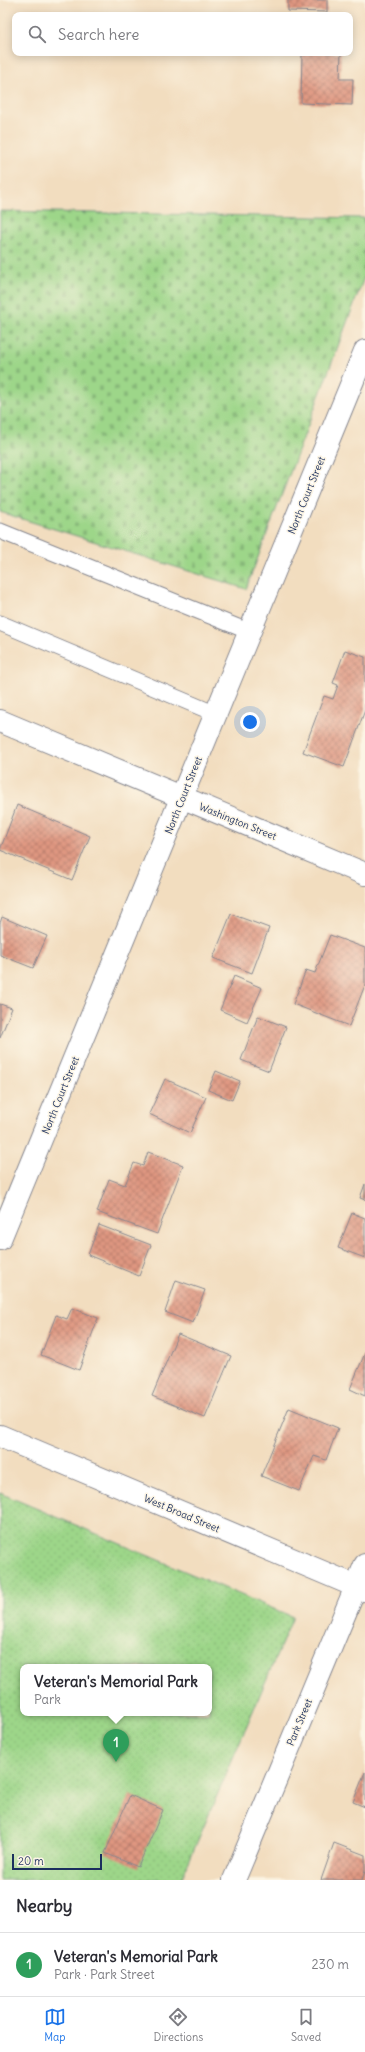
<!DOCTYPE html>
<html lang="en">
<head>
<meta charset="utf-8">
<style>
	body { margin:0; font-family:Delius,sans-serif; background:#f7f7f7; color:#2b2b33 }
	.scale { position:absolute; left:12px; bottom:10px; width:90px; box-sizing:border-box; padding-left:4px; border:2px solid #1b2f5e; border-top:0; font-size:11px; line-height:14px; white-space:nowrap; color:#1b2f5e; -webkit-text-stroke:3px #fcf5e5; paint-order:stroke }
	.you { position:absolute; left:250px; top:722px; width:14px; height:14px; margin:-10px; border:3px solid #fff; border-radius:50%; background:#1a73e8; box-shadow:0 0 0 6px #1a73e833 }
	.badge { display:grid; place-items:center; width:26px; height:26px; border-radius:50%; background:#1a73e8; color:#fff; font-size:13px; font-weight:700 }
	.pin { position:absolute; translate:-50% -33px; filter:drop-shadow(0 1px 2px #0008) }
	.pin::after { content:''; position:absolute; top:21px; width:14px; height:12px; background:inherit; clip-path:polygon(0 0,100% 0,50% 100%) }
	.popup { position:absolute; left:20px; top:1664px; width:192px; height:52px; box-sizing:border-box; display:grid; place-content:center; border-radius:8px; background:#fff; filter:drop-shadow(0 1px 3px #0005); font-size:13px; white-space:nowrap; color:#7c7c81 }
	.popup b { font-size:15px; color:#2b2b33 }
	.popup::after { content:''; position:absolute; left:50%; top:100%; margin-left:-8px; border:8px solid transparent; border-top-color:#fff }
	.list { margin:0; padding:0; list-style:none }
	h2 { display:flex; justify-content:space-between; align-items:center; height:52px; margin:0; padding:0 16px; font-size:17px }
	h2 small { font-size:13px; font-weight:400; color:#7c7c81 }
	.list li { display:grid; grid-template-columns:26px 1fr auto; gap:12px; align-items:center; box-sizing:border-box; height:64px; padding:0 16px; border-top:1px solid #e1e1e2 }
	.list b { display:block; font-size:15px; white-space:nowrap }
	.list p { margin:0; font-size:13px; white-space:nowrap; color:#7c7c81 }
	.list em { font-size:13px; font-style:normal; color:#7c7c81 }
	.icon { flex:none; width:22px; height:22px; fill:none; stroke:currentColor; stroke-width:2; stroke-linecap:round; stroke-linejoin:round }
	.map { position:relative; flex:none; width:365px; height:1880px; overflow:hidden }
	.search { position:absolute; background:#fff; box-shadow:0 2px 10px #0003; left:12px; right:12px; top:12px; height:44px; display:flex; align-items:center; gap:10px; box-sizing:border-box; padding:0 14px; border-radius:8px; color:#7c7c81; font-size:15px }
	.sheet { height:116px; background:#fff }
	nav { display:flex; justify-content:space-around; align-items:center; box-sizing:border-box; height:56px; border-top:1px solid #e1e1e2; background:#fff; font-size:11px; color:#7c7c81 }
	nav a { display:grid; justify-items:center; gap:2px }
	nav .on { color:#1a73e8 }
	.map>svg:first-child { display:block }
	.cemetery { fill:url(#cemetery-stones); stroke:#5c8274 }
	.park { fill:url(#park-dots); stroke:#5c8274; fill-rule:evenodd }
	.building { fill:url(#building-cross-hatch) }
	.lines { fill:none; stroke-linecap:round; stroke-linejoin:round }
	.service-casing { stroke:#86868e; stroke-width:17 }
	.minor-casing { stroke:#86868e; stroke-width:24 }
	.service { stroke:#fff; stroke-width:15 }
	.minor { stroke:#fff; stroke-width:22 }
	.labels { text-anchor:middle; stroke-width:3; stroke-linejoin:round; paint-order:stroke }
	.street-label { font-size:10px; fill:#1b2f5e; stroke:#fcf5e5 }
</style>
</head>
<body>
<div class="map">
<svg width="365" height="1880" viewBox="0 0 365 1880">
	<defs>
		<pattern id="cemetery-stones" width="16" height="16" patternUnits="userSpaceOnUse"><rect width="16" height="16" fill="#9dd689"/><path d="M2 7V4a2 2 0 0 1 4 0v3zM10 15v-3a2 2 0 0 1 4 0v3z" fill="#87b879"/></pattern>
		<pattern id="park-dots" width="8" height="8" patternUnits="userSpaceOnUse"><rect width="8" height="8" fill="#9dd689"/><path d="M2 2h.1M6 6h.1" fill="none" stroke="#87b879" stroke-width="1.8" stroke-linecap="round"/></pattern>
		<pattern id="building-cross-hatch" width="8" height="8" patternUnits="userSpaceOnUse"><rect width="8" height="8" fill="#df9680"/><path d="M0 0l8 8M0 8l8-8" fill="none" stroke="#b47b6c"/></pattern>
	</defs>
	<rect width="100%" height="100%" fill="#fcf5e5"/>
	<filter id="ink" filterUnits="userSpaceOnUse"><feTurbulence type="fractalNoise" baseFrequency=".025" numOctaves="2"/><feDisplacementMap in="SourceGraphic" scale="8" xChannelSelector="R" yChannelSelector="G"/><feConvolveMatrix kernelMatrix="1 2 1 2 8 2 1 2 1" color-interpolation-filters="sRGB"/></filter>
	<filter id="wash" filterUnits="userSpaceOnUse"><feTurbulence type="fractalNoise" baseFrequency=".012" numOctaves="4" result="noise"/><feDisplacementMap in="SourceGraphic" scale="16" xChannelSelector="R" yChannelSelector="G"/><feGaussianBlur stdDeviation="0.9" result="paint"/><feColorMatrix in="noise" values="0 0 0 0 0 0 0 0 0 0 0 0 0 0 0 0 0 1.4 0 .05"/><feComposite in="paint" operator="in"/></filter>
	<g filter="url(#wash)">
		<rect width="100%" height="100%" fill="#f2ddbf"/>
		<!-- cemetery -->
		<polygon class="cemetery" points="0,211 365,218 365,275 246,589 0,512"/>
		<!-- park -->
		<path class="park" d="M0,1493l293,124 -112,263h-181zM23,1667h186v46h-186z"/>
		<g id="blocks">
			<!-- building -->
			<g class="building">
				<polygon points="288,0 327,0 327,12 288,11"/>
				<polygon points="302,53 341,53 340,79 353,79 352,105 301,103"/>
				<polygon points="345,650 365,657 365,710 344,767 303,752 324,696 333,699 338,685 333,683"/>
				<polygon points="17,805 90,836 72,880 0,850"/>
				<polygon points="231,914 269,928 252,973 213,958"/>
				<polygon points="2,917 47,936 33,968 0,955 0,923"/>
				<polygon points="330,935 365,948 365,985 349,1026 293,1004 306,970 315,973"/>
				<polygon points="234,976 262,988 247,1022 220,1010"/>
				<polygon points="0,1004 12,1008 0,1038"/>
				<polygon points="258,1016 286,1027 269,1071 241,1060"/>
				<polygon points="216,1071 240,1081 232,1100 208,1090"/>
				<polygon points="165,1079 206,1097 190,1133 149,1114"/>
				<polygon points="148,1152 183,1165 157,1234 97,1212 109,1179 125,1185 134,1163 143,1166"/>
				<polygon points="365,1184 365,1200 360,1198"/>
				<polygon points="352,1213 365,1218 365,1258 338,1248"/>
				<polygon points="99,1225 151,1245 139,1276 88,1255"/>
				<polygon points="176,1280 205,1290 193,1323 165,1312"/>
				<polygon points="72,1308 98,1318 79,1370 41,1355 56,1315 67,1319"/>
				<polygon points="178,1334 231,1356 205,1418 152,1396"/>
				<polygon points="365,1353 365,1396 350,1389"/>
				<polygon points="289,1408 338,1428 326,1460 314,1456 299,1491 261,1476"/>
				<polygon points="365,1772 365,1807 353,1802"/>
				<polygon points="130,1795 163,1810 138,1867 105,1853"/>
				<polygon points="334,1843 365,1855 365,1871 362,1880 321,1880"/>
			</g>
		</g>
	</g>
	<g filter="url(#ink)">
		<use href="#blocks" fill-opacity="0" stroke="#86868e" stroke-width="1"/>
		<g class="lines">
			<!-- service casing -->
			<g class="service-casing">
				<g id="service">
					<polyline points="0,531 250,632"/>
					<polyline points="0,623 216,714"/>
				</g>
			</g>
			<!-- minor casing -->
			<g class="minor-casing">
				<g id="minor">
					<polyline points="0,721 365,874"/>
					<polyline points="0,1239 365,351"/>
					<polyline points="0,1436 365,1590"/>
					<polyline points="234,1880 365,1565"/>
				</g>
			</g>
			<!-- service -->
			<use href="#service" class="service"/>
			<!-- minor -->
			<use href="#minor" class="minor"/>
		</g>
	</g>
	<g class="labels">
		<!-- street labels -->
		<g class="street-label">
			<text transform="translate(306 495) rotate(-68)" y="4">North Court Street</text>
			<text transform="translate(183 795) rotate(-68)" y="4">North Court Street</text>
			<text transform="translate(238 821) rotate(22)" y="4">Washington Street</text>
			<text transform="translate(60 1095) rotate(-68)" y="4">North Court Street</text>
			<text transform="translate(182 1513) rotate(23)" y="4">West Broad Street</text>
			<text transform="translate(299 1722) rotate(-67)" y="4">Park Street</text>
		</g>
	</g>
</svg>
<div class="scale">20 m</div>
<div class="you"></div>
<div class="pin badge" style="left:116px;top:1762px;background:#2e9e5b">1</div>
<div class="popup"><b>Veteran's Memorial Park</b>Park</div>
<div class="search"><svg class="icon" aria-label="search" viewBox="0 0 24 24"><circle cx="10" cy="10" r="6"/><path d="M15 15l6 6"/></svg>Search here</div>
</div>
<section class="sheet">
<h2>Nearby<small></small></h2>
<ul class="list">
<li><span class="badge" style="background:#2e9e5b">1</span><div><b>Veteran's Memorial Park</b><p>Park · Park Street</p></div><em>230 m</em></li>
</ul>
</section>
<nav>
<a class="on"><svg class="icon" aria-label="map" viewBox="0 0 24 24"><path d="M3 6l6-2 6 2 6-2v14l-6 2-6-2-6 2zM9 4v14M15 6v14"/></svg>Map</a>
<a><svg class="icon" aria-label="directions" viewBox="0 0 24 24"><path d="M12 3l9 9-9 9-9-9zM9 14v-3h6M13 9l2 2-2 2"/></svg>Directions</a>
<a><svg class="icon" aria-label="saved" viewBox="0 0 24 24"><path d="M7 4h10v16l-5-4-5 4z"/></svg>Saved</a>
</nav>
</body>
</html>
